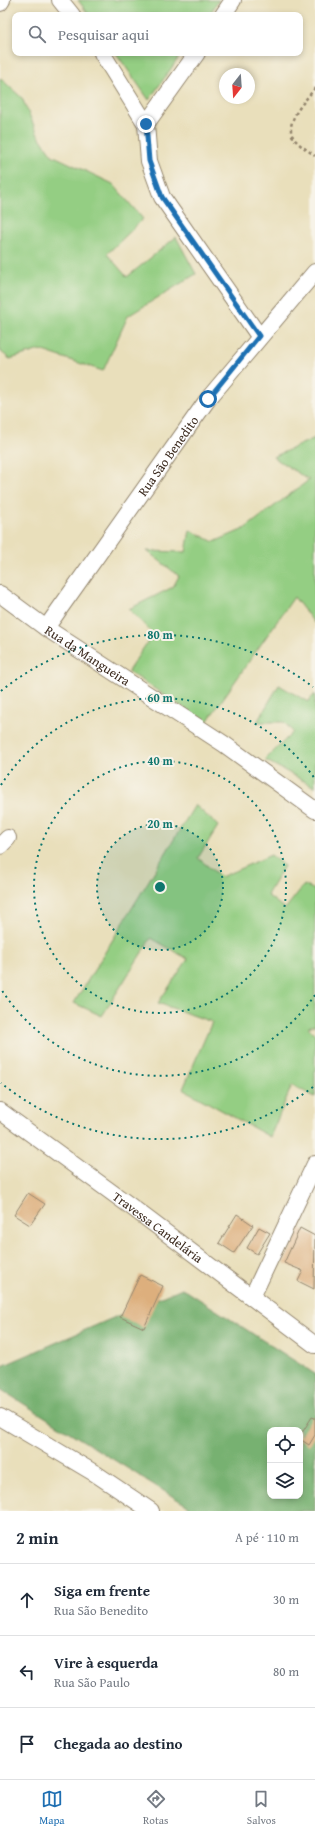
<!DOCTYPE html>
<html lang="pt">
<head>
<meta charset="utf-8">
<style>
	body { margin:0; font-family:"Gentium Book Plus",serif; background:#f6f6f7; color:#1f2937 }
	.controls { position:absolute; right:12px; bottom:12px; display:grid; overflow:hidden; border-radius:8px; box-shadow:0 2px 6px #0003 }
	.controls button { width:36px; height:36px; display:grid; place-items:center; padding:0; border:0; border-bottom:1px solid #e0e1e3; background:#fff; color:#1f2937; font:20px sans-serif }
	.compass { position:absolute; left:219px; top:68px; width:36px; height:36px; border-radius:50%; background:#fff; box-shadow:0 2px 6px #0003; rotate:197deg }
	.stop { position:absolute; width:12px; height:12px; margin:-9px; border:3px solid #1f6fb2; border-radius:50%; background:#fff }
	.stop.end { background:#1f6fb2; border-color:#fff; box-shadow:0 1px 4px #0008 }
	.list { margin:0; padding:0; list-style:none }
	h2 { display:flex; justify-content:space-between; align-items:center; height:52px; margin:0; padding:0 16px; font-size:17px }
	h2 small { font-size:13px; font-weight:400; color:#747a83 }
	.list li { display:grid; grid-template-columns:26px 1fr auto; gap:12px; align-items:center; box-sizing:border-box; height:72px; padding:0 16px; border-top:1px solid #e0e1e3 }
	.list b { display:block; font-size:15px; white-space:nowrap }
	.list p { margin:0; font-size:13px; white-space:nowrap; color:#747a83 }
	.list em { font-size:13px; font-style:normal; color:#747a83 }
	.icon { flex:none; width:22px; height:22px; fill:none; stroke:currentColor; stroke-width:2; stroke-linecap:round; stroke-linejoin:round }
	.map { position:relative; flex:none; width:315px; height:1511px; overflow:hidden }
	.search { position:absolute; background:#fff; box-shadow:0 2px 6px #0003; left:12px; right:12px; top:12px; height:44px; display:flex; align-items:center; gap:10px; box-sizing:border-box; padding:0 14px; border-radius:8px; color:#747a83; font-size:15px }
	.sheet { height:268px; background:#fff }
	nav { display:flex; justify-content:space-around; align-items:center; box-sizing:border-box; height:56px; border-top:1px solid #e0e1e3; background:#fff; font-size:11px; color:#747a83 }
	nav a { display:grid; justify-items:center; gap:2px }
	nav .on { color:#1f6fb2 }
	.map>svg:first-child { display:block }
	.green { fill:#94ce83; stroke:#687c50 }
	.forest { fill:#77b171; stroke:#596e48; fill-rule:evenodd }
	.building { fill:#ddaf7d }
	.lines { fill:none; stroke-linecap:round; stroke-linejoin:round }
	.street-casing { stroke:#92846c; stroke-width:18 }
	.path { stroke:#92846c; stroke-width:2.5; stroke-dasharray:3 3; stroke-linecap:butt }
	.street { stroke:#fff; stroke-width:16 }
	.route { stroke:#1f6fb2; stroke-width:5 }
	.ring { fill:none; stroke:#0f766e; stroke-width:2; stroke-dasharray:2 4 }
	.labels { text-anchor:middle; stroke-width:4; stroke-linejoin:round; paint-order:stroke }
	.street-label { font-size:13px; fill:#3b2a1e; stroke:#f7f3e8 }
	.centre { fill:#0f766e; stroke:#f7f3e8; stroke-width:2 }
	.ring-label { font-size:12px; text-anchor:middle; font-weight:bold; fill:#0f766e; stroke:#f7f3e8; stroke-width:4; stroke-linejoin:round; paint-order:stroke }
</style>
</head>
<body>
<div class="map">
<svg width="315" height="1511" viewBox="0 0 315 1511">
	<rect width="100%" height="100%" fill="#f7f3e8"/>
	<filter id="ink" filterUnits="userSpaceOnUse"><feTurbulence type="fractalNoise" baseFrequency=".025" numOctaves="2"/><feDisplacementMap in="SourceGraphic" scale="8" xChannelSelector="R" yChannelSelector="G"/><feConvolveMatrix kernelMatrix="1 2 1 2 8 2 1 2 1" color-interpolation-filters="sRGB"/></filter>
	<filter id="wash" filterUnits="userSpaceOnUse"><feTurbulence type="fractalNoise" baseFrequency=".012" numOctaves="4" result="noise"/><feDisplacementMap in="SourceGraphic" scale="16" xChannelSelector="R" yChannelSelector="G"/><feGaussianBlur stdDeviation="0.9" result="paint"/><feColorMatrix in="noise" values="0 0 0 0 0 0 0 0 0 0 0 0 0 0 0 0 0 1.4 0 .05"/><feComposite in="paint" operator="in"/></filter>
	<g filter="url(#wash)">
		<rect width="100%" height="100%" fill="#e9dfbb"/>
		<!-- green -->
		<g class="green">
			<polygon points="78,0 219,0 209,15 89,15"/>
			<polygon points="116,53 182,53 149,100"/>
			<polygon points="0,78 22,98 38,135 52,155 113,184 143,219 107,254 127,277 176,237 196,274 128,316 103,371 40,350 10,359 0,351"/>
			<polygon points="315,438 315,624 294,597 206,723 128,671 153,634 129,609 173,587 179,576 147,551 186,552 190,530 214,542 244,529 309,480 273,457"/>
			<polygon points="279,685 308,702 315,694 315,787 265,760 293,732 284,722 257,722"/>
			<polygon points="195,805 218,826 198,858 221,877 271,855 284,866 267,895 285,909 304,885 315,890 315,1025 308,1027 315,1034 315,1097 292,1085 270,1137 183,1089 212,1022 158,1003 188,959 151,938 102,1016 74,1003"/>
		</g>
		<!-- forest -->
		<path class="forest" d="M182,1288l133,86v137h-128l1,-5 -188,-117v-22zM270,1430h30v66h-30z"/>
		<g id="blocks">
			<!-- building -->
			<g class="building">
				<polygon points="28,1193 45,1204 30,1225 14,1215"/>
				<polygon points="237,1214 253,1225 234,1253 219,1243"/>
				<polygon points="259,1227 270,1233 257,1254 247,1248"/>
				<polygon points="300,1228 315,1236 314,1289 298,1281 303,1271 284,1263"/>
				<polygon points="140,1275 163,1286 144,1328 120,1317"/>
				<polygon points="312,1417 315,1418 315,1435 309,1445 300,1439 300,1436"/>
			</g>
		</g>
	</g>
	<g filter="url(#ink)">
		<use href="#blocks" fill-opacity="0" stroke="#92846c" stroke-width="1"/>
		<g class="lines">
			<!-- street casing -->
			<g class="street-casing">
				<g id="street">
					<polyline points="60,0 72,15"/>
					<polyline points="0,3 2,0"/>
					<polyline points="223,15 233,0"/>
					<polyline points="102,53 146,124"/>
					<polyline points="197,53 146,124 149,161 162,197 259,336"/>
					<path id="s1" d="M0,594l46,34 178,116 91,66"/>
					<path id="s2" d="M46,628l162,-229 107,-127"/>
					<polyline points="0,846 8,838"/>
					<path id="s3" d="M0,1111l129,94 186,140"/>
					<polyline points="252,1297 315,1164"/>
					<polyline points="0,1417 96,1474 151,1511"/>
				</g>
			</g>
			<!-- path -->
			<path class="path" d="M315,88c-8,11 -29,31 -23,47 4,9 16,15 23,21"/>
			<!-- street -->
			<use href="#street" class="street"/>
		</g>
	</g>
	<g class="lines" filter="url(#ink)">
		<!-- route -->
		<polyline class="route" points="146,124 149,161 162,197 259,336 208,399"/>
	</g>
	<!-- distance rings -->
	<circle cx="160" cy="887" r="63" fill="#0f766e" fill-opacity=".12"/>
	<g class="ring">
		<circle cx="160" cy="887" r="63"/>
		<circle cx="160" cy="887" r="126"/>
		<path d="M315 995A189 189 0 0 1 1 989M1 785A189 189 0 0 1 315 779"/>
		<path d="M313 1087A252 252 0 0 1 1 1083M1 691A252 252 0 0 1 313 687"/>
	</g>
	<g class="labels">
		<!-- street labels -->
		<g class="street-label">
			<text dy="5" stroke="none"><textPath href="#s2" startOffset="211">Rua São Benedito</textPath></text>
			<text dy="5" stroke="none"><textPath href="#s1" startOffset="107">Rua da Mangueira</textPath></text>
			<text dy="5" stroke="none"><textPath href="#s3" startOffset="196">Travessa Candelária</textPath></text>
		</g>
	</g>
	<circle cx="160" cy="887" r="6" class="centre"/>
	<g class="ring-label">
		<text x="160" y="639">80 m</text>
		<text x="160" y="702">60 m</text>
		<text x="160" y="765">40 m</text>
		<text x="160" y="828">20 m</text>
	</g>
</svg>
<div class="controls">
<button><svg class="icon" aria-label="locate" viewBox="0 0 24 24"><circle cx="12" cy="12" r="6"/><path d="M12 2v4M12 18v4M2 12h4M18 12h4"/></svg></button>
<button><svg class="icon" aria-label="layers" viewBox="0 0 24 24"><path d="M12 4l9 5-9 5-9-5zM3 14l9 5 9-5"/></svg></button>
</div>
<svg class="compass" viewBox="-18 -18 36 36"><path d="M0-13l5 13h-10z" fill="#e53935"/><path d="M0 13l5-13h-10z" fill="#747a83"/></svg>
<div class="stop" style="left:208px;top:399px"></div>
<div class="stop end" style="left:146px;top:124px"></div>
<div class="search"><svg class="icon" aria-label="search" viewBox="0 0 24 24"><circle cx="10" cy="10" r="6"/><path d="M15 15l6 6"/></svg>Pesquisar aqui</div>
</div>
<section class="sheet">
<h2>2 min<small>A pé · 110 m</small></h2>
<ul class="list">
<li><svg class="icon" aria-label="ahead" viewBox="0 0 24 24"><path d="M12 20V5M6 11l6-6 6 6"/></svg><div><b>Siga em frente</b><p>Rua São Benedito</p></div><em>30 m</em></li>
<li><svg class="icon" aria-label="left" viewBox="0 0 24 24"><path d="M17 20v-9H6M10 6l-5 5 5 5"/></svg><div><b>Vire à esquerda</b><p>Rua São Paulo</p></div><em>80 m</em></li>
<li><svg class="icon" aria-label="arrive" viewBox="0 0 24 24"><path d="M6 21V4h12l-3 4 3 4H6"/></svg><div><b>Chegada ao destino</b></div></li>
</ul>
</section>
<nav>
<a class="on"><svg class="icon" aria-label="map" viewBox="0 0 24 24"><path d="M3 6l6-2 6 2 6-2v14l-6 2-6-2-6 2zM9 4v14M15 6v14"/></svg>Mapa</a>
<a><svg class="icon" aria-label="directions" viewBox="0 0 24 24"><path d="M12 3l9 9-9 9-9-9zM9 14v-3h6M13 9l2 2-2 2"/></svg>Rotas</a>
<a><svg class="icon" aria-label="saved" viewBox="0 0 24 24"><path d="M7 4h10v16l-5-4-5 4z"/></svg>Salvos</a>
</nav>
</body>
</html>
